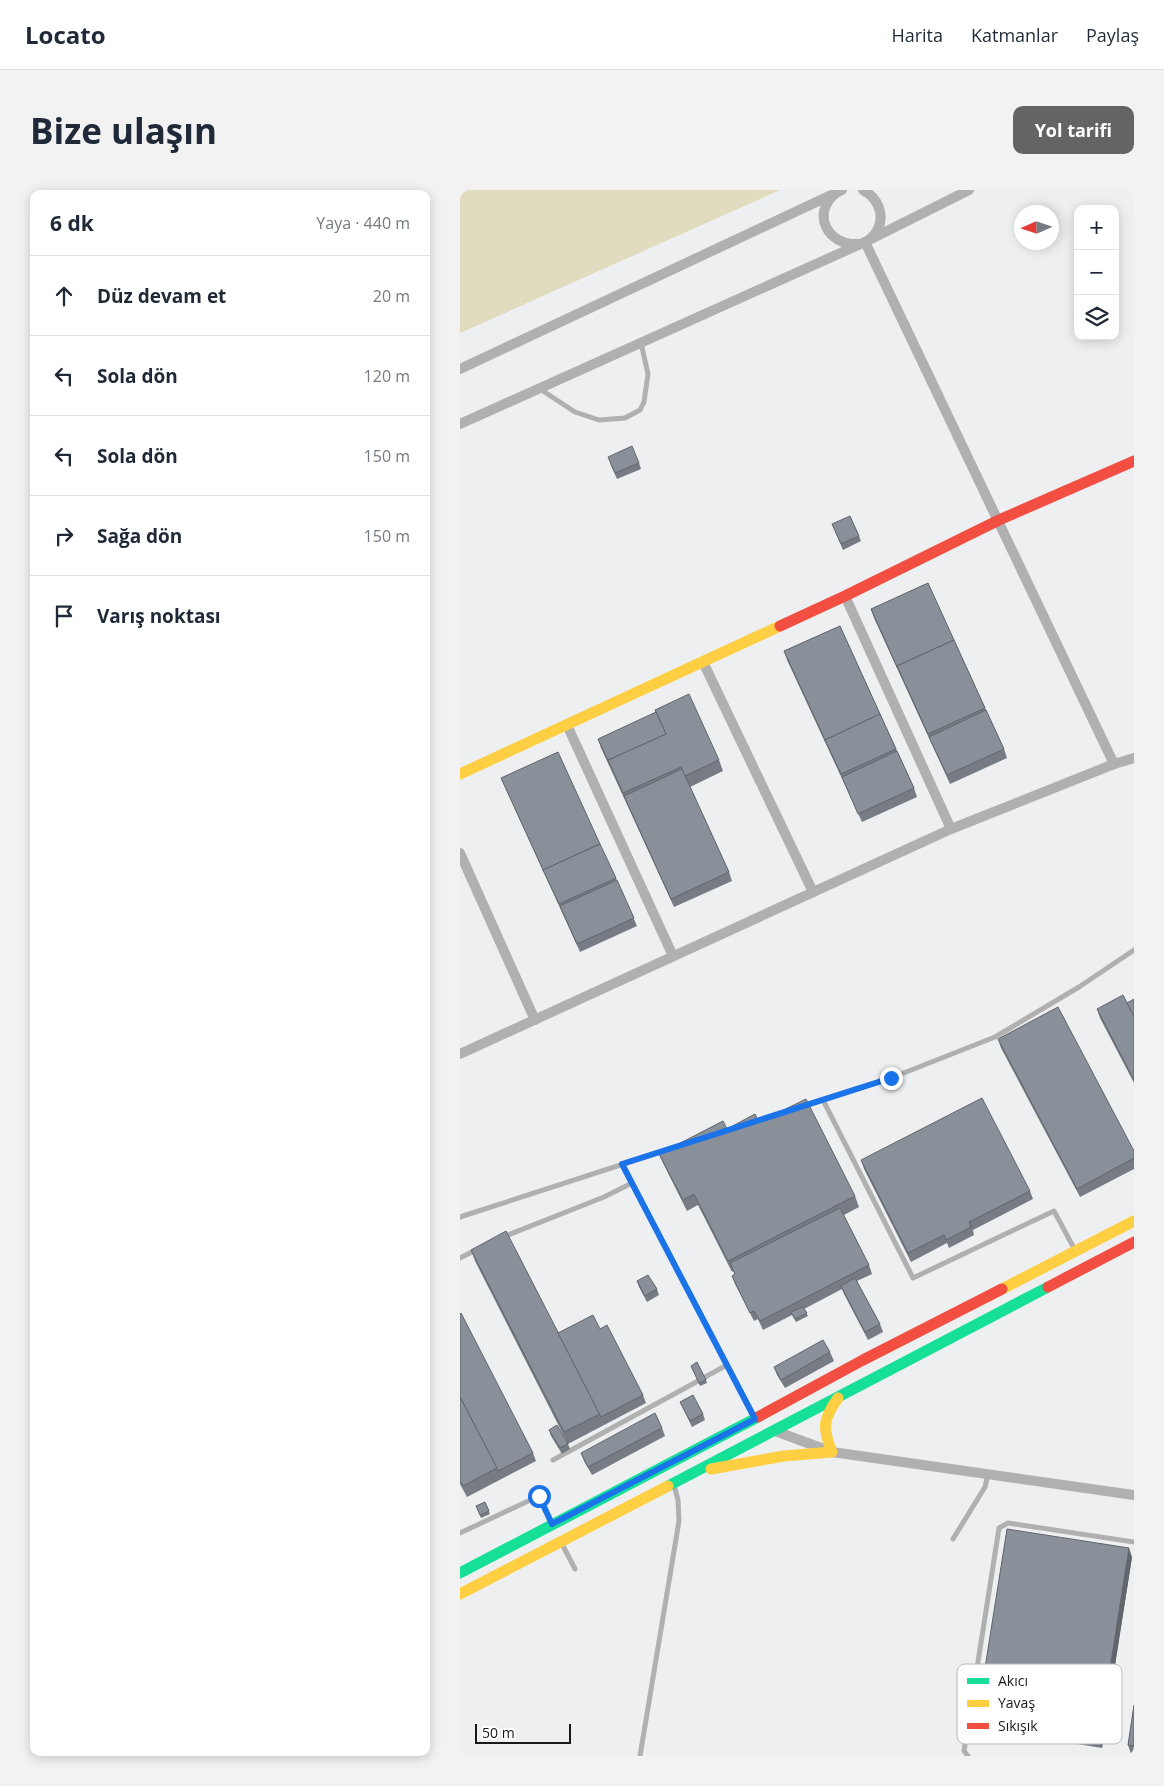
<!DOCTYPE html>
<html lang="tr">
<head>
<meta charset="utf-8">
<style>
	body { margin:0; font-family:"Open Sans",sans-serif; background:#f2f2f3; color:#1f2937 }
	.controls { position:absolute; right:15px; top:15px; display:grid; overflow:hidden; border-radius:10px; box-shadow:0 2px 12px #0003 }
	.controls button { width:45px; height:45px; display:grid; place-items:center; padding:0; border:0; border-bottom:1px solid #e0e1e3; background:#fff; color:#1f2937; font:25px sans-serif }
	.compass { position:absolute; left:554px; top:15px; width:45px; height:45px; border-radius:50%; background:#fff; box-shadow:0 2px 12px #0003; rotate:267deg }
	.scale { position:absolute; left:15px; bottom:12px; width:96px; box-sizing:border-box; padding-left:5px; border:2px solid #18191b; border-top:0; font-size:14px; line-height:18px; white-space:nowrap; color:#18191b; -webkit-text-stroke:4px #fff; paint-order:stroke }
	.stop { position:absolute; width:15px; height:15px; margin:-11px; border:4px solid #1a73e8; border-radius:50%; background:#fff }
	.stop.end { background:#1a73e8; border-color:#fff; box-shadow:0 1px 5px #0008 }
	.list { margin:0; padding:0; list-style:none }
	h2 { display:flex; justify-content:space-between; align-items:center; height:65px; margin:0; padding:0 20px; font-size:21px }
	h2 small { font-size:16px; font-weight:400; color:#747a83 }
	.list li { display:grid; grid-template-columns:32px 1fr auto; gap:15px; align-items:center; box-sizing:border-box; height:80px; padding:0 20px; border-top:1px solid #e0e1e3 }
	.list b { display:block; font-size:19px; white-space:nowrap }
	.list em { font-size:16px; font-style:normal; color:#747a83 }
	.icon { flex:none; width:28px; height:28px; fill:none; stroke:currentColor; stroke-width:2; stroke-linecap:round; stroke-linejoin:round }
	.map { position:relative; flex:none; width:674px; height:1566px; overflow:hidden; border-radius:10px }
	header { display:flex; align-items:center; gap:30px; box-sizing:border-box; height:70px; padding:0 25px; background:#fff; border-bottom:1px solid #e0e1e3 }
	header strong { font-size:24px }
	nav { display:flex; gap:28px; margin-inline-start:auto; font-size:18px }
	.intro { display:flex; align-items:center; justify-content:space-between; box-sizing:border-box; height:120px; padding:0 30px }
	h1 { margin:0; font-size:35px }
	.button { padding:12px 22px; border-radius:10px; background:#636466; color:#fff; font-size:18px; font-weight:700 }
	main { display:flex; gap:30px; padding:0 30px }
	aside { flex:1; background:#fff; border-radius:10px; box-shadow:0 2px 12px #0003 }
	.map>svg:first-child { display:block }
	.green { fill:#e1dbc0 }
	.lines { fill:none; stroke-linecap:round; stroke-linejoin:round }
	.lane { stroke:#b0b0b1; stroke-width:5 }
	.street { stroke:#b0b0b1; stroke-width:10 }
	.fast { stroke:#16e098; stroke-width:11 }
	.slow { stroke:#ffcf43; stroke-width:11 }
	.jam { stroke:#f24e42; stroke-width:11 }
	.wall { fill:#777c84 }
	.shaded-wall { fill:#61656c }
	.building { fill:#8a909a; stroke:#61656c }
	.route { stroke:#1a73e8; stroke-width:6 }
	.key { fill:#fff; stroke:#bababb; stroke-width:1 }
	.key-label { font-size:14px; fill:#18191b }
</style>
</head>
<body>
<header>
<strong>Locato</strong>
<nav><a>Harita</a><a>Katmanlar</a><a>Paylaş</a></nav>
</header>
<div class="intro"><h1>Bize ulaşın</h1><a class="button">Yol tarifi</a></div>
<main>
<aside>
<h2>6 dk<small>Yaya · 440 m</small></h2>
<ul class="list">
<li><svg class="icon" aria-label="ahead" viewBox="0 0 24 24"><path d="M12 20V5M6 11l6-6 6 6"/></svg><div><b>Düz devam et</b></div><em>20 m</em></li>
<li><svg class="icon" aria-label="left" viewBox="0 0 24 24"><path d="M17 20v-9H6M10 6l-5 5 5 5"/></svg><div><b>Sola dön</b></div><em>120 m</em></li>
<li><svg class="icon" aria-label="left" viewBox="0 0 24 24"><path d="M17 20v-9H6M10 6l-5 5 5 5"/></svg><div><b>Sola dön</b></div><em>150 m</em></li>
<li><svg class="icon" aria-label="right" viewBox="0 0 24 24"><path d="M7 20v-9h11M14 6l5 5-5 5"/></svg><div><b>Sağa dön</b></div><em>150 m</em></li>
<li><svg class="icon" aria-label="arrive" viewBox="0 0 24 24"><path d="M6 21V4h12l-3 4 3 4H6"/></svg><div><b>Varış noktası</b></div></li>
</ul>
</aside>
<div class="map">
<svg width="674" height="1566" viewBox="0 0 674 1566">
	<rect width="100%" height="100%" fill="#edeff1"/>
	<!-- green -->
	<polygon class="green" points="0,0 320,0 0,143"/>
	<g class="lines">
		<!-- lane -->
		<g class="lane">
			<polyline points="80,199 115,222 139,230 165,228 180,220 184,212 188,184 181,153"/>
			<polyline points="363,910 453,1088 594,1021 615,1060"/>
			<polyline points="343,916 431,888 535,847 619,797 674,760"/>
			<polyline points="293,932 316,925"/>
			<polyline points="162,974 294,1226"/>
			<polyline points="0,1027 213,958"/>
			<polyline points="43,1047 144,1007 172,993"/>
			<polyline points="0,1068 18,1059"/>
			<polyline points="245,1187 267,1175"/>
			<polyline points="93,1270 238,1191"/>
			<polyline points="0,1343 79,1306 91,1333"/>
			<polyline points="493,1349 525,1297 528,1284"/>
			<polyline points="102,1354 115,1379"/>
			<polyline points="180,1566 219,1331 218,1310 214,1295"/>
			<polyline points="508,1566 504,1561 539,1338 548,1333 674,1352"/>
		</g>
		<!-- street -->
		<g class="street">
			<path d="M403,0c19,10 24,33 8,48"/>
			<path d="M375,4c-24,20 -7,52 23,50"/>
			<polyline points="405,52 654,574"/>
			<polyline points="0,179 382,0"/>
			<polyline points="0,234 405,52 509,0"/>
			<polyline points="385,406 491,639"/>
			<polyline points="243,472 353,702"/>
			<polyline points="107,535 213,766"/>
			<polyline points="0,663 75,830"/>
			<polyline points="0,864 491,639 654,574 674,568"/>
			<polyline points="315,1241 372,1262 674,1305"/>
		</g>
		<!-- fast -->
		<g class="fast">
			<polyline points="208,1296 588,1097"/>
			<polyline points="0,1383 298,1227"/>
		</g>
		<!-- slow -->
		<g class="slow">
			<polyline points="0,584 320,436"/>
			<polyline points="542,1099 674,1031"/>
			<path d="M251,1279l73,-13 48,-4c-10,-24 -9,-33 6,-54"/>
			<polyline points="0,1404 208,1296"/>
		</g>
		<!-- jam -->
		<g class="jam">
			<polyline points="320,436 385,406 539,330 674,271"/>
			<polyline points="588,1097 674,1052"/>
			<polyline points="298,1227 403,1170 542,1099"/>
		</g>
	</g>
	<!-- wall -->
	<g class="wall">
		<polygon points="150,273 179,273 181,279 157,289"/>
		<polygon points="372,334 399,346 401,351 383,360"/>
		<polygon points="411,419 494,450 544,559 547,568 490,594 414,428"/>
		<polygon points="380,436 454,598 457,607 402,632 327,470 324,461"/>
		<polygon points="138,549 259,570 263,581 230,597 269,682 272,691 214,717 141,558"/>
		<polygon points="41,588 156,688 177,736 120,762 45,597"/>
		<polygon points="674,809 674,893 640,828 637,819 668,815"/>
		<polygon points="538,849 674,961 674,979 620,1007 541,858"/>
		<polygon points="299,932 395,1006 399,1017 384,1025 409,1075 412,1084 397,1091 420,1134 423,1142 408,1150 384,1104 382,1099 344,1119 348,1126 336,1132 332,1125 303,1140 298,1129 294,1131 275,1094 272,1086 275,1084 273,1081 272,1082 238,1015 227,1021 204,975 199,964 267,939"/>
		<polygon points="401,970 570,1001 573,1009 513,1040 514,1045 489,1058 487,1053 451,1072 404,979"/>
		<polygon points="11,1060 98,1143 140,1139 183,1205 186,1213 108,1254 15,1071"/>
		<polygon points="177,1091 197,1099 199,1105 187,1112 179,1097"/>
		<polygon points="0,1124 73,1263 76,1271 7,1307 0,1294"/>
		<polygon points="370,1162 374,1171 325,1198 317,1185 314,1177"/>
		<polygon points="232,1178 246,1190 247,1193 240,1196"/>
		<polygon points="220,1212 243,1224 245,1230 232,1237"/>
		<polygon points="202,1238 205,1246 132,1285 124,1271 121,1263"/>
		<polygon points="89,1240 108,1254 110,1259 102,1264 91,1246"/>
		<polygon points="25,1312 30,1324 21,1328 16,1316"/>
		<polygon points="672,1367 642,1558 562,1545 558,1537 562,1511 526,1505 522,1497"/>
		<polygon points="674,1515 674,1564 671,1564 668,1555"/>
	</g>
	<!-- shaded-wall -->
	<polygon class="shaded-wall" points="669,1358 672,1367 642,1558 639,1549"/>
	<!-- building -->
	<g class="building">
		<polygon points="172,256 179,273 155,283 148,267"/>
		<polygon points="390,326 399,346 381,354 372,334"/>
		<polygon points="468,393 494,450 437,476 438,479 411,419"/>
		<polygon points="380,436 420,524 365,550 366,552 324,461"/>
		<polygon points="494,450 525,518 468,544 437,476"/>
		<polygon points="229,504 259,570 225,586 221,577 163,603 148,570 206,544 195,520"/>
		<polygon points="526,520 544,559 487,585 469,547"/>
		<polygon points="196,522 206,544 148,570 149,573 138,549"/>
		<polygon points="420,524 436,559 381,584 365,550"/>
		<polygon points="437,561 454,598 398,624 382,587"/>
		<polygon points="98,562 140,654 83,680 84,682 41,588"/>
		<polygon points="222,579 269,682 211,709 164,606"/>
		<polygon points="140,654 156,688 99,714 83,680"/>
		<polygon points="157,690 174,728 117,754 100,716"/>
		<polygon points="663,805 674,826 674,890 637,819"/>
		<polygon points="674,809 674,826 667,813"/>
		<polygon points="598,817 674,961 674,968 617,999 538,849"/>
		<polygon points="522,908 570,1001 509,1032 511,1037 486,1050 484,1045 448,1063 401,970"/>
		<polygon points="346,909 395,1006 268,1071 234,1004 223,1010 199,964 263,931 267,939 295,924 299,932"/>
		<polygon points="380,1018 409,1075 300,1131 294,1121 290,1123 272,1086 275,1084 270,1073"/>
		<polygon points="46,1041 140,1224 104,1242 11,1060"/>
		<polygon points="188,1085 197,1099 185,1106 177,1091"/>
		<polygon points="395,1088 420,1134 405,1142 381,1096"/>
		<polygon points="343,1117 347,1123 335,1129 331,1122"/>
		<polygon points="1,1123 73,1263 38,1281 0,1207 0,1124"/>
		<polygon points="133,1125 140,1139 147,1135 183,1205 141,1227 98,1143"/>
		<polygon points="363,1150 370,1162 321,1190 314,1177"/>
		<polygon points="237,1172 246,1190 239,1193 231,1176"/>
		<polygon points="233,1205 243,1224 230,1231 220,1212"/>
		<polygon points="0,1207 37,1278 3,1296 0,1291"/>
		<polygon points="195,1223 202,1238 128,1277 121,1263"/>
		<polygon points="97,1235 108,1254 100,1258 89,1240"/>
		<polygon points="25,1312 29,1321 20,1325 16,1316"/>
		<polygon points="547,1339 669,1358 639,1549 558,1537 564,1503 522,1497"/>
		<polygon points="674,1515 674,1556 668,1555"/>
	</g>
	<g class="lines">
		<!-- route -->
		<polyline class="route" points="79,1306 92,1334 295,1229 162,974 431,888"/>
	</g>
	<!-- legend -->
	<rect x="497" y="1474" width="165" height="80" rx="8" class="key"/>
	<rect x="507" y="1488" width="22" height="6" fill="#16e098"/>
	<rect x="507" y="1510" width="22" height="7" fill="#ffcf43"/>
	<rect x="507" y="1533" width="22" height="6" fill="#f24e42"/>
	<g class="key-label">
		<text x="538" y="1496">Akıcı</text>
		<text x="538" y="1518">Yavaş</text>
		<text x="538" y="1541">Sıkışık</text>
	</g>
</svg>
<div class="controls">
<button>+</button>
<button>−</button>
<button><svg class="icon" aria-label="layers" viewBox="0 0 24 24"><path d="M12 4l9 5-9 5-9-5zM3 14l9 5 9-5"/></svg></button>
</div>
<svg class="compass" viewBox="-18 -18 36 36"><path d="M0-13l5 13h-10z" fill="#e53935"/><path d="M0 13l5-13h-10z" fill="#747a83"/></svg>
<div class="scale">50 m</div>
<div class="stop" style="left:79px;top:1306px"></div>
<div class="stop end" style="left:431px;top:888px"></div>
</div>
</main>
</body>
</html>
